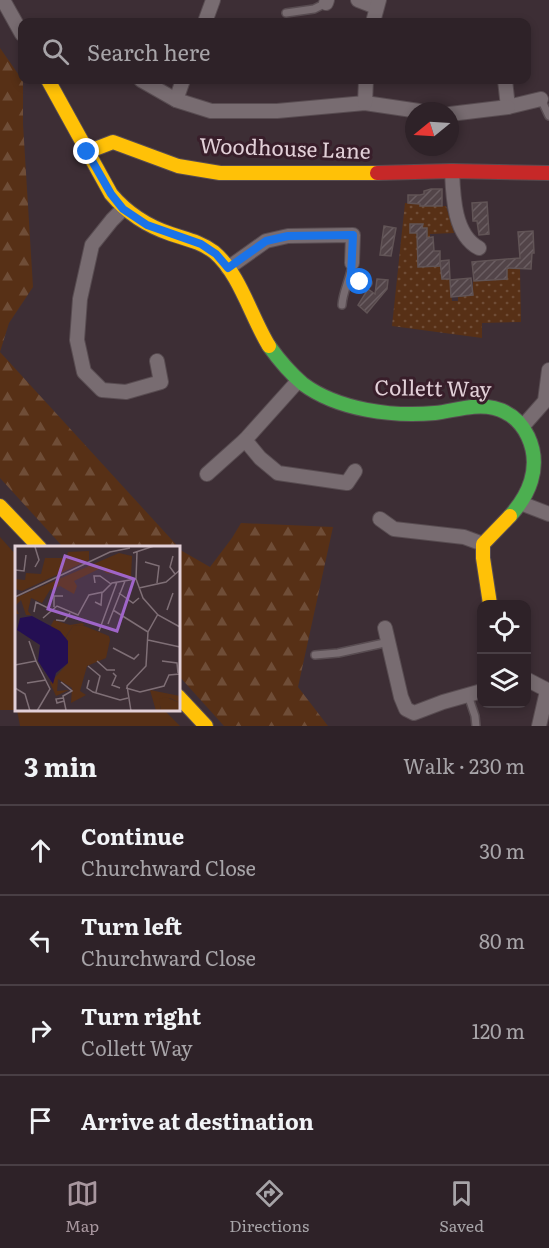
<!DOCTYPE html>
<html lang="en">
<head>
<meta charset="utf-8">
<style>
	body { margin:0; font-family:Literata,serif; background:#362a30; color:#f1f3f6 }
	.controls { position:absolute; right:18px; bottom:18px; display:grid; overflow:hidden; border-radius:12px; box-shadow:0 3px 9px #0003 }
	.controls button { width:54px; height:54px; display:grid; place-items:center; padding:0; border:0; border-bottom:2px solid #493f45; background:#2e2228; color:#f1f3f6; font:30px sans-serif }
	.compass { position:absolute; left:405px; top:102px; width:54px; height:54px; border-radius:50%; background:#2e2228; box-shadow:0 3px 9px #0003; rotate:252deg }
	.stop { position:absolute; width:18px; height:18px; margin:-14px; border:4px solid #1a73e8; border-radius:50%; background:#fff }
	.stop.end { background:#1a73e8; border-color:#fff; box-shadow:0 2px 6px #0008 }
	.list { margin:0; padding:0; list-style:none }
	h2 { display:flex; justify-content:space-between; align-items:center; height:78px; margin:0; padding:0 24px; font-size:26px }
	h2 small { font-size:20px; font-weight:400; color:#a7a4a8 }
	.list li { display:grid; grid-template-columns:39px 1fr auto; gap:18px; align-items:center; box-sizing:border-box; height:90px; padding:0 24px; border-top:2px solid #493f45 }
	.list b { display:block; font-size:22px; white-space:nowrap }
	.list p { margin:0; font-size:20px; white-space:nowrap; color:#a7a4a8 }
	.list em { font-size:20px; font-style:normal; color:#a7a4a8 }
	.icon { flex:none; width:33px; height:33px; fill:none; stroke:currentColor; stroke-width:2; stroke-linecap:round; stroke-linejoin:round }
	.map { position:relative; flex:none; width:549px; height:726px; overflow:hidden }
	.search { position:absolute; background:#2e2228; box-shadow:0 3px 9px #0003; left:18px; right:18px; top:18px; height:66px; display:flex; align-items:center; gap:15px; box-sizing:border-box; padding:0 21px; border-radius:12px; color:#a7a4a8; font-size:22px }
	.sheet { height:438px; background:#2e2228 }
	nav { display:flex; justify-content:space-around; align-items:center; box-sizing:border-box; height:84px; border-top:2px solid #493f45; background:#2e2228; font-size:16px; color:#a7a4a8 }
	nav a { display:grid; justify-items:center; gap:3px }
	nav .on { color:#a8979f }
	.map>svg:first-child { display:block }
	.grass { fill:#573016 }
	.forest { fill:url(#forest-firs) }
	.park { fill:url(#park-dots) }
	.building { fill:url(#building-hatch); stroke:#615456; stroke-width:1.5 }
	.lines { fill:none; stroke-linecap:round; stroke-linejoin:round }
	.lane-casing { stroke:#584c51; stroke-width:10 }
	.street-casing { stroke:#584c51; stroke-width:16 }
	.fast-casing { stroke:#584c51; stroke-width:16 }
	.slow-casing { stroke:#584c51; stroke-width:16 }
	.jam-casing { stroke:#584c51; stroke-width:16 }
	.lane { stroke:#786c71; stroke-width:7 }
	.street { stroke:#786c71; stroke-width:14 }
	.fast { stroke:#4caf50; stroke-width:14 }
	.slow { stroke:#ffc107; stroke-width:14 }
	.jam { stroke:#c62828; stroke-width:14 }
	.route { stroke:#1a73e8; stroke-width:8 }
	.labels { text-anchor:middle; stroke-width:6; stroke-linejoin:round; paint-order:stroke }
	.street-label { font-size:21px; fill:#e2d0d8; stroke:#381e2a }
	.inset-road { fill:none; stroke:#7f6f76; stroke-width:1.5 }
	.view { fill:#9f65c8; fill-opacity:0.15; stroke:#9f65c8; stroke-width:3 }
	.inset-edge { fill:none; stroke:#e2d0d8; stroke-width:3 }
</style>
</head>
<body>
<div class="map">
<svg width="549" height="726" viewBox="0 0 549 726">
	<defs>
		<pattern id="forest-firs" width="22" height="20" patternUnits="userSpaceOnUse" patternTransform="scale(1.5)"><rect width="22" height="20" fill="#573016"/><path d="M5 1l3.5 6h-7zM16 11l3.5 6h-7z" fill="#6f4d37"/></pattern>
		<pattern id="park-dots" width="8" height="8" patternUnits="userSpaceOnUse" patternTransform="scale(1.5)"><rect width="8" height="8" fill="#573016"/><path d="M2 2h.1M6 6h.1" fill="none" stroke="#6f4d37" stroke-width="1.8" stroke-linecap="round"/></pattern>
		<pattern id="building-hatch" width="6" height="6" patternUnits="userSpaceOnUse" patternTransform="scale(1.5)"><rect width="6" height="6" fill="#524448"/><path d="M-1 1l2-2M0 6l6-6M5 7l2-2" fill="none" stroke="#6b5e62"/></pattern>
	</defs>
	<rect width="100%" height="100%" fill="#3d2e35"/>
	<!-- grass -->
	<polygon class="grass" points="0,537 16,555 16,710 164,710 180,726 20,726 17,710 0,710"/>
	<!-- forest -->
	<polygon class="forest" points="0,48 23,81 23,124 33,287 9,323 0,352 182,551 210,567 232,538 241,523 333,527 298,687 328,726 224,726 179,676 178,548 63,547 0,478"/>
	<!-- park -->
	<polygon class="park" points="405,203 420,204 421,206 446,206 454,233 430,234 430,237 420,238 417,241 418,267 425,267 425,262 440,261 442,279 450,279 452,301 458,301 458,297 473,295 473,272 487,271 483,274 484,281 507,279 507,273 501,268 520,268 521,322 482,323 482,338 392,326"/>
	<!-- building -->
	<g class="building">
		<polygon points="431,189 442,189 442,206 420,206 420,204 408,203 408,195 420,195 424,194 424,191"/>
		<polygon points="487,202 489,234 479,235 477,221 473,221 472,203"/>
		<polygon points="410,224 423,224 422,228 427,228 427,238 433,237 434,251 440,251 440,266 418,267 417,233 410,233"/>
		<polygon points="384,226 396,228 391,256 380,255"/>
		<polygon points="533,231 534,253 532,253 531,269 507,268 507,279 474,281 472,262 520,258 518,232"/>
		<polygon points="449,260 450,279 442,279 440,261"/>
		<polygon points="471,278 473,295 451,297 450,280"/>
		<polygon points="377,279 388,280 387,289 367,313 358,305 368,289 375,294"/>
	</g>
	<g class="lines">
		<!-- lane casing -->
		<g class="lane-casing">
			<g id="lane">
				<polyline points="286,13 314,9 326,3"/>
				<polyline points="541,99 549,116"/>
				<polyline points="351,275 360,282 368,283"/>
				<path d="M342,305c1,-15 9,-27 10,-42"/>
				<polyline points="315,655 338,653 389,642"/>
				<polyline points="468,695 475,716 476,726"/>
			</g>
		</g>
		<!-- street casing -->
		<g class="street-casing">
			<g id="street">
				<polyline points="3,0 22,34"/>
				<polyline points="358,0 376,7"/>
				<polyline points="326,3 327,0"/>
				<polyline points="205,22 213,0"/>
				<polyline points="373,22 379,0"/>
				<polyline points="141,80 176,100 211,111 277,111 365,103 419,111"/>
				<polyline points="505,80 508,107 541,99"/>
				<polyline points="176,100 183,80"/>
				<polyline points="365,103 366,80"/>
				<polyline points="450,114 508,107"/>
				<path d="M452,171c1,25 2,64 27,77"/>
				<polyline points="123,209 112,220 92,245 80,299 77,340 84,372 102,390 126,392 161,382 157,361"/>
				<polyline points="228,268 266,241 288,236 353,235 352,263"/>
				<polyline points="523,426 545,401 549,370"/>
				<polyline points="245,440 298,381"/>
				<polyline points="207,474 245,440 260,458 278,473 347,483 355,471"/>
				<polyline points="523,504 549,514"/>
				<polyline points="380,519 394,529 464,537 483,544"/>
				<polyline points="385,628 401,697 406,709 414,713 443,702 482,691"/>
				<polyline points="526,679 549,691"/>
				<polyline points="539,726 547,691"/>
			</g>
		</g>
		<!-- fast casing -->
		<g class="fast-casing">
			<path id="fast" d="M269,346c10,14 21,27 34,38 35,26 90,33 132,29 19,-2 40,-10 59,-5 32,8 46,43 37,73 -4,13 -12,25 -21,35"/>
		</g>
		<!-- slow casing -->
		<g class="slow-casing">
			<g id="slow">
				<path d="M48,80l63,114c16,19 36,32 60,40 15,5 30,8 43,18 26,22 37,65 55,94"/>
				<polyline points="87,152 113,142 178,166 220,173 377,173"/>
				<polyline points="0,506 40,548"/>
				<polyline points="490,604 483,558 483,544 510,516"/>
				<polyline points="178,696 206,726"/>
			</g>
		</g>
		<!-- jam casing -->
		<g class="jam-casing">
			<polyline id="jam" points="377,173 452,171 549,173"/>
		</g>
		<!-- lane -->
		<use href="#lane" class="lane"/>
		<!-- street -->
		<use href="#street" class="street"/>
		<!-- fast -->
		<use href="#fast" class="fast"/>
		<!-- slow -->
		<use href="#slow" class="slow"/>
		<!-- jam -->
		<use href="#jam" class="jam"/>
	</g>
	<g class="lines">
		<!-- route -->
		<polyline class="route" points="87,152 111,194 123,209 147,225 201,244 216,254 228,268 266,241 288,236 353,235 351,275 360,282"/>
	</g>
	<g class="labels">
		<!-- street labels -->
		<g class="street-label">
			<text transform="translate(285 149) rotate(2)" y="7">Woodhouse Lane</text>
			<text transform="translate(433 389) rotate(1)" y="7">Collett Way</text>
		</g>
	</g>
	<!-- overview -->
	<g transform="translate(15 546)">
		<rect width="165" height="165" fill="#3d2e35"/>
		<path d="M74,5v9l-67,31 -7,-2v-10l10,1 1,-7 15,1 4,-16h21l2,-6zM39,74l16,5 12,-2 3,2 -12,1 -8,12 -15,-11z" fill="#573016"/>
		<path d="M104,7l13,3 -1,21 -25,-4 -5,-5 -27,13 3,5 -3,8 -14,-8 -10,4 -8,13 -11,-5 -3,13 3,4h-5l-5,-15 -6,6 4,8h-4v-16zM67,79l27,11 1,4 -4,18 -19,8 -7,25 6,4 -15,8 1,-15 -14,-9 -1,12 12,-1 -13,6 -6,-13 18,-20 -2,-26 7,-11zM135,144l30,6v7l-10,-5 -10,8 1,5h-5z" fill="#573016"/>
		<path d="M151,151l14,6v8h-19l-2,-12z" fill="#573016"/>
		<path d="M17,70l28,15 8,10v22l-12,10 -3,11 -15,-23 2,-16 -23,-15 3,-12z" fill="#240f53"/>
		<path class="inset-road" d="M0,0h30M20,1l4,13 -4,7M122,6l-1,27 7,19 15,17 22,12M118,7l21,-7M158,10l-3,11 5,7M130,16l14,4 -2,17M0,24l9,1 2,-16M80,37l-1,-7h6l11,8M124,42l27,-6 14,-12M104,47l14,10 6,-5M0,51l95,-45 20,-4M80,56l6,3 1,-13M39,61v-11h9M98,64l35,22M152,64l6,-17M19,66l2,-10 16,8M28,72l14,-12 21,9 11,-20 14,-3 9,-9 24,-4M41,74l8,1 6,-8M93,78l17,-43M84,85l18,-49M133,94l32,7M98,102l21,11 5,-5M21,115l14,28 -13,22M82,115l10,9h8M147,115l15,2 1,10M0,119l21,-4 -7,-20M73,120l12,10 -4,16M98,127l3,3 -4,9 8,3M74,134l-2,8 6,4 27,8 8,-2M46,136l11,9 -9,5 3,14M12,137l19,-3M0,142l10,6 5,17M111,142l14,4 24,-6 5,-11 11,-1M48,152l-7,1 1,4 7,-2M116,165l-4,-25 19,-20 2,-34 10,-18"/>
		<path class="view" d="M50,10l69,23 -17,52 -69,-22z"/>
		<rect width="165" height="165" class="inset-edge"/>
	</g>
</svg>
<div class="controls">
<button><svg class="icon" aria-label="locate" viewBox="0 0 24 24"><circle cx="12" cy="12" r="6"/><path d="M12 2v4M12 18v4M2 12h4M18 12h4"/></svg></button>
<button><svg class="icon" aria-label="layers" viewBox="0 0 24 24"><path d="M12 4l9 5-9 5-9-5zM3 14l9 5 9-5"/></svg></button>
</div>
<svg class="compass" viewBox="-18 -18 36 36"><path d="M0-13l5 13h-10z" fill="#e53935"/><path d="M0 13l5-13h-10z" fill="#a7a4a8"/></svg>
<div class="stop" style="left:360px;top:282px"></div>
<div class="stop end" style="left:87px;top:152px"></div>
<div class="search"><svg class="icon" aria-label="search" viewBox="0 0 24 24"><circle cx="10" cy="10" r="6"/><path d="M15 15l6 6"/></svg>Search here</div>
</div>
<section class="sheet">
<h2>3 min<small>Walk · 230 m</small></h2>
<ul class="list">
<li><svg class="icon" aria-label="ahead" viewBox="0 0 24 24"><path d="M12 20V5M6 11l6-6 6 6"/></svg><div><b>Continue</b><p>Churchward Close</p></div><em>30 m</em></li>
<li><svg class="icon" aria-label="left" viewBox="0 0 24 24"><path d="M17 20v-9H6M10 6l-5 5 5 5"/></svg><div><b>Turn left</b><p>Churchward Close</p></div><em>80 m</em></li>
<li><svg class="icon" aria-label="right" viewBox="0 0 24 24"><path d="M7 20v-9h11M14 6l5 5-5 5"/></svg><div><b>Turn right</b><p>Collett Way</p></div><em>120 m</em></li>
<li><svg class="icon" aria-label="arrive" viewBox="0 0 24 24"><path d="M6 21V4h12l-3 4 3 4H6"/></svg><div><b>Arrive at destination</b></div></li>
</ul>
</section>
<nav>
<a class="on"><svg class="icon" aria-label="map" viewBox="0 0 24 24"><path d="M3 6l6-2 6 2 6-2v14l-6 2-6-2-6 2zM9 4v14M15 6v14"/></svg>Map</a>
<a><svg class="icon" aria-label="directions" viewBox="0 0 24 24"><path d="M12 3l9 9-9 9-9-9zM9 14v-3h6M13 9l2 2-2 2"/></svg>Directions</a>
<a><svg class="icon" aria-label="saved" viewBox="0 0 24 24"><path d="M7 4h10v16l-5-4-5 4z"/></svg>Saved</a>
</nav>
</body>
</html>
